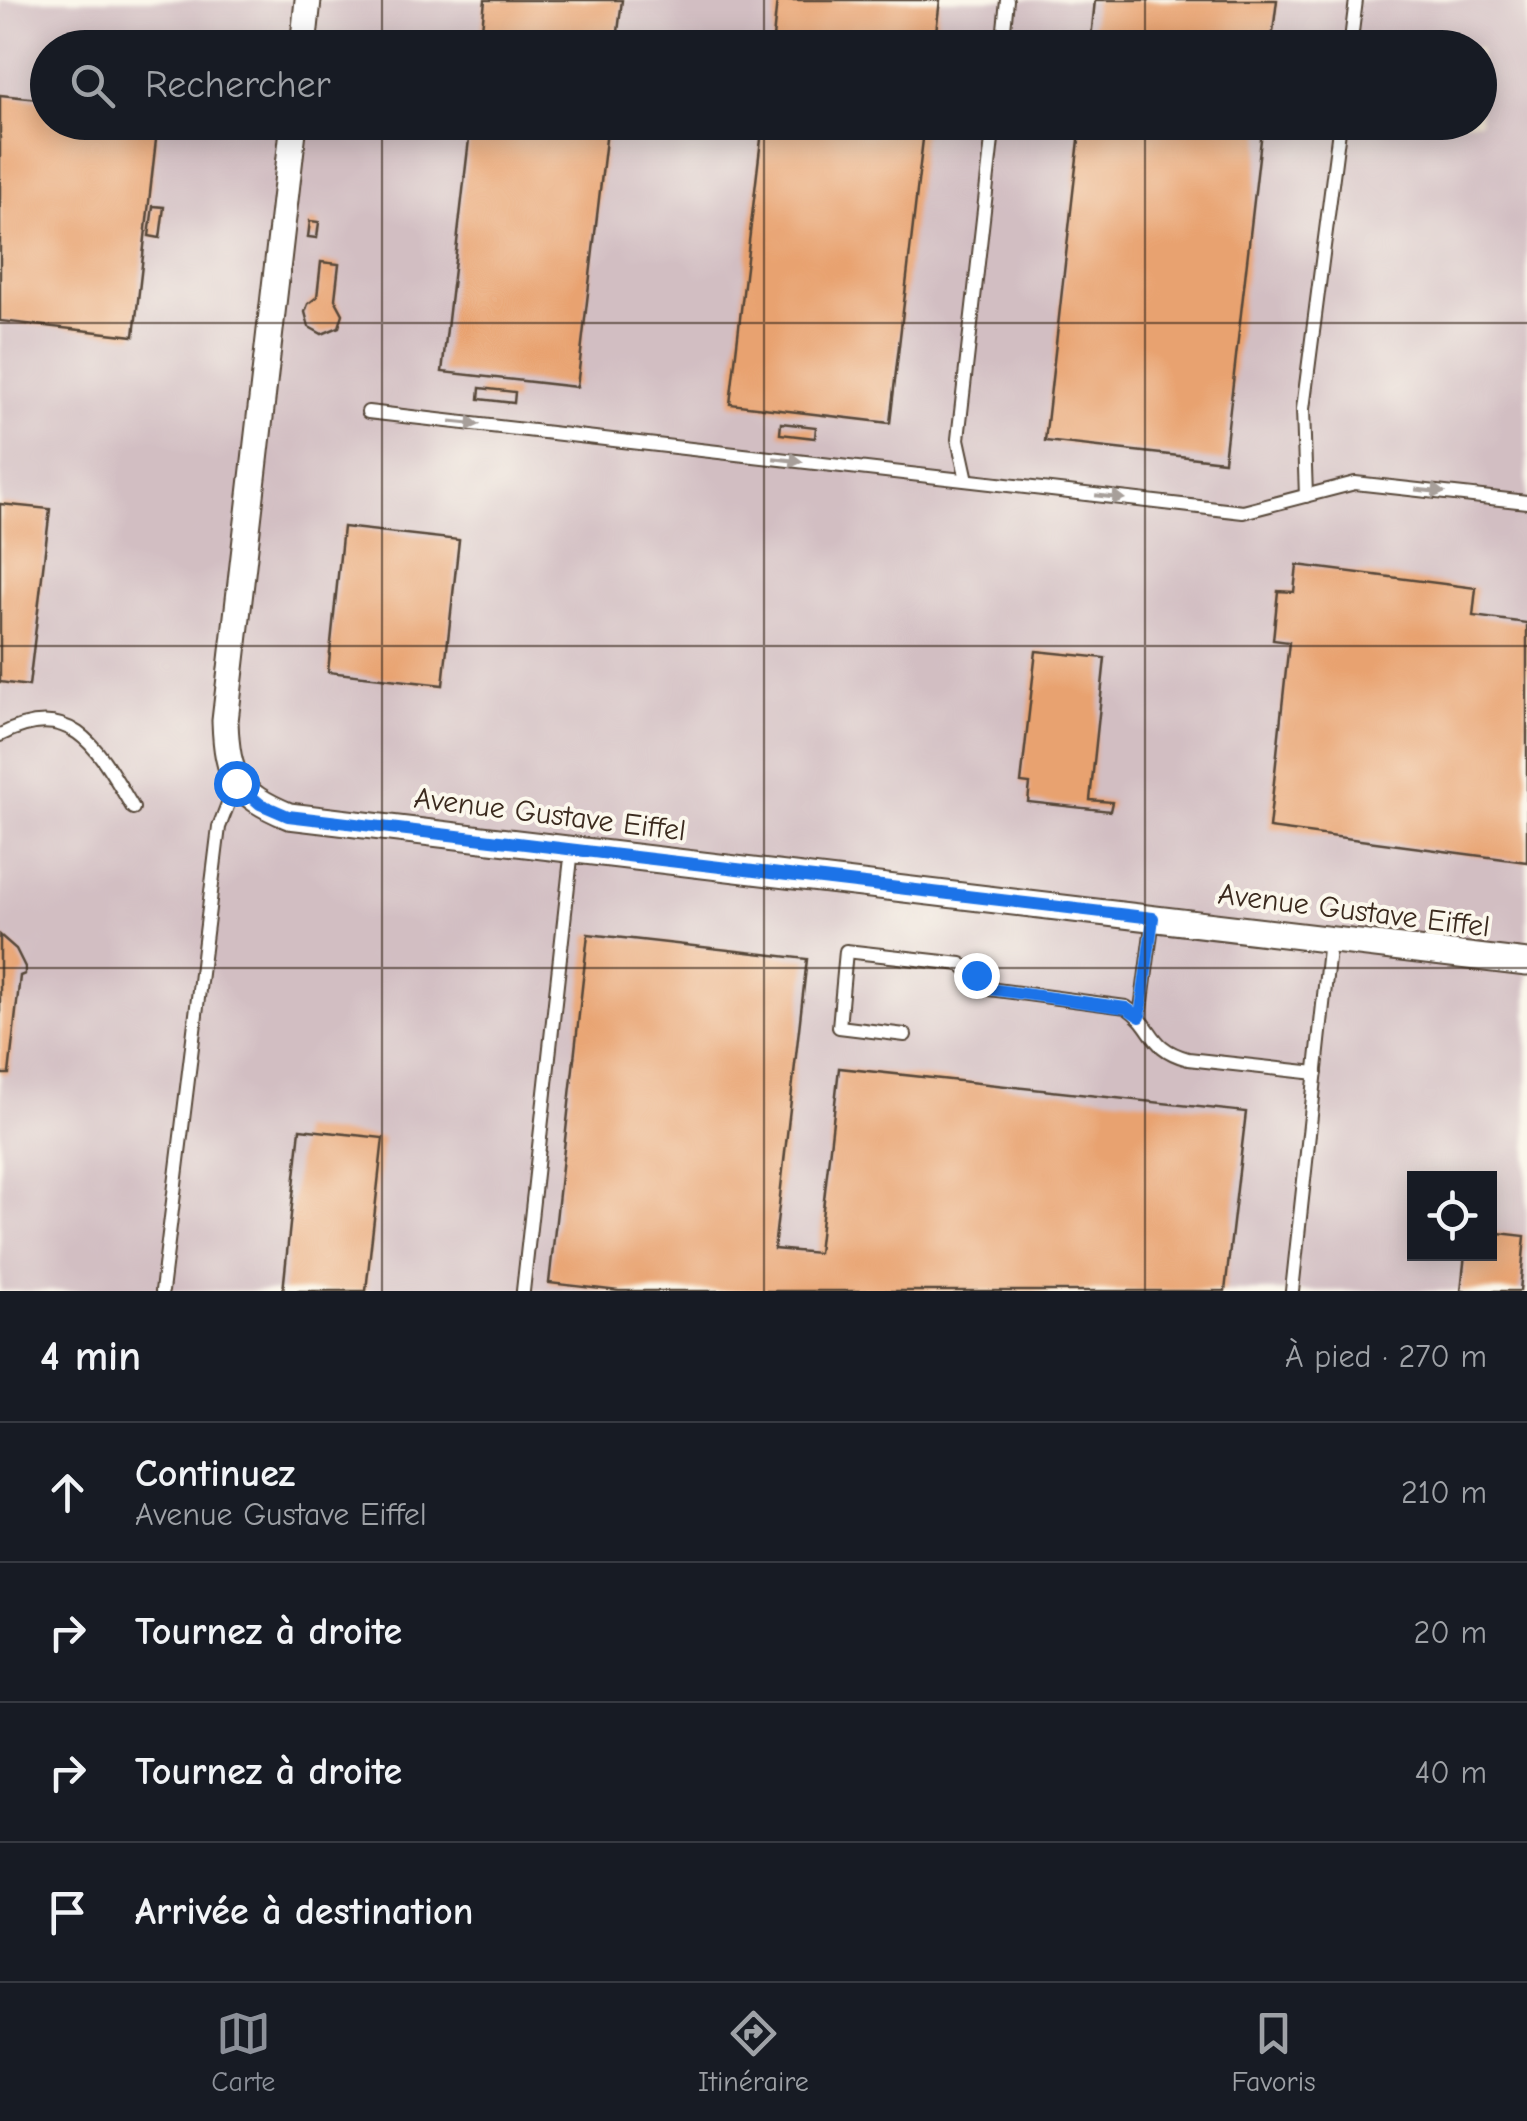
<!DOCTYPE html>
<html lang="fr">
<head>
<meta charset="utf-8">
<style>
	body { margin:0; font-family:"Comic Neue",sans-serif; background:#242831; color:#f1f3f6 }
	.controls { position:absolute; right:30px; bottom:30px; display:grid; overflow:hidden; border-radius:0px; box-shadow:0 5px 25px #0003 }
	.controls button { width:90px; height:90px; display:grid; place-items:center; padding:0; border:0; border-bottom:2px solid #363941; background:#171b24; color:#f1f3f6; font:50px sans-serif }
	.stop { position:absolute; width:30px; height:30px; margin:-22px; border:8px solid #1a73e8; border-radius:50%; background:#fff }
	.stop.end { background:#1a73e8; border-color:#fff; box-shadow:0 2px 10px #0008 }
	.list { margin:0; padding:0; list-style:none }
	h2 { display:flex; justify-content:space-between; align-items:center; height:130px; margin:0; padding:0 40px; font-size:42px }
	h2 small { font-size:32px; font-weight:400; color:#9ea1a6 }
	.list li { display:grid; grid-template-columns:65px 1fr auto; gap:30px; align-items:center; box-sizing:border-box; height:140px; padding:0 40px; border-top:2px solid #363941 }
	.list b { display:block; font-size:38px; white-space:nowrap }
	.list p { margin:0; font-size:32px; white-space:nowrap; color:#9ea1a6 }
	.list em { font-size:32px; font-style:normal; color:#9ea1a6 }
	.icon { flex:none; width:55px; height:55px; fill:none; stroke:currentColor; stroke-width:2; stroke-linecap:round; stroke-linejoin:round }
	.map { position:relative; flex:none; width:1527px; height:1291px; overflow:hidden }
	.search { position:absolute; background:#171b24; box-shadow:0 5px 25px #0003; left:30px; right:30px; top:30px; height:110px; display:flex; align-items:center; gap:25px; box-sizing:border-box; padding:0 35px; border-radius:55px; color:#9ea1a6; font-size:38px }
	.sheet { height:690px; background:#171b24 }
	nav { display:flex; justify-content:space-around; align-items:center; box-sizing:border-box; height:140px; border-top:2px solid #363941; background:#171b24; font-size:28px; color:#9ea1a6 }
	nav a { display:grid; justify-items:center; gap:5px }
	nav .on { color:#8c9099 }
	.map>svg:first-child { display:block }
	.industrial { fill:#d2bec2; fill-rule:evenodd }
	.building { fill:#e8a26f }
	.lines { fill:none; stroke-linecap:round; stroke-linejoin:round }
	.lane-casing { stroke:#574739; stroke-width:16 }
	.street-casing { stroke:#574739; stroke-width:29 }
	.lane { stroke:#fff; stroke-width:12 }
	.street { stroke:#fff; stroke-width:25 }
	.oneway { fill:#a79f9a }
	.route { stroke:#1a73e8; stroke-width:12 }
	.grid { fill:none; stroke:#3b2a1e; stroke-width:2.5; stroke-opacity:0.55 }
	.labels { text-anchor:middle; stroke-width:8; stroke-linejoin:round; paint-order:stroke }
	.street-label { font-size:30px; fill:#3b2a1e; stroke:#fbf7ec }
</style>
</head>
<body>
<div class="map">
<svg width="1527" height="1291" viewBox="0 0 1527 1291">
	<rect width="100%" height="100%" fill="#fbf7ec"/>
	<filter id="ink" filterUnits="userSpaceOnUse"><feTurbulence type="fractalNoise" baseFrequency=".01" numOctaves="2"/><feDisplacementMap in="SourceGraphic" scale="20" xChannelSelector="R" yChannelSelector="G"/><feConvolveMatrix kernelMatrix="1 2 1 2 8 2 1 2 1" color-interpolation-filters="sRGB"/></filter>
	<filter id="wash" filterUnits="userSpaceOnUse"><feTurbulence type="fractalNoise" baseFrequency=".0048" numOctaves="4" result="noise"/><feDisplacementMap in="SourceGraphic" scale="40" xChannelSelector="R" yChannelSelector="G"/><feGaussianBlur stdDeviation="2.25" result="paint"/><feColorMatrix in="noise" values="0 0 0 0 0 0 0 0 0 0 0 0 0 0 0 0 0 1.4 0 .05"/><feComposite in="paint" operator="in"/></filter>
	<g filter="url(#wash)">
		<rect width="100%" height="100%" fill="#f6e9d4"/>
		<!-- industrial -->
		<path class="industrial" d="M0,0h1527v1291h-1527zM48,48h1432v74h-1432zM1414,1178h76v76h-76z"/>
		<g id="blocks">
			<!-- building -->
			<g class="building">
				<polygon points="485,0 622,0 616,48 480,48"/>
				<polygon points="777,0 940,0 934,48 772,48"/>
				<polygon points="1095,0 1277,0 1271,48 1090,48"/>
				<polygon points="0,95 48,100 48,122 158,122 134,336 0,321"/>
				<polygon points="471,122 608,122 577,387 442,372"/>
				<polygon points="763,122 925,122 890,423 730,404"/>
				<polygon points="1081,122 1263,122 1224,461 1045,441"/>
				<polygon points="153,206 164,207 160,238 149,236"/>
				<polygon points="310,221 319,222 317,238 308,237"/>
				<polygon points="321,262 339,264 335,299 343,314 339,327 322,334 309,327 305,312 308,304 317,297"/>
				<polygon points="480,388 515,392 514,403 479,399"/>
				<polygon points="781,423 816,427 815,438 780,434"/>
				<polygon points="0,504 50,509 29,686 0,682"/>
				<polygon points="343,527 459,540 443,685 328,672"/>
				<polygon points="1297,565 1476,588 1473,616 1527,623 1527,862 1269,828 1289,642 1273,640 1278,591 1294,592"/>
				<polygon points="1036,651 1105,658 1090,800 1112,802 1110,811 1028,802 1030,784 1021,783"/>
				<polygon points="588,934 807,959 774,1249 818,1253 839,1068 1246,1112 1225,1291 619,1291 549,1283"/>
				<polygon points="0,935 16,949 25,967 25,974 20,976 9,1074 0,1074"/>
				<polygon points="300,1129 383,1138 366,1291 283,1291"/>
				<polygon points="1490,1232 1525,1236 1520,1291 1461,1291 1465,1254 1490,1254"/>
			</g>
		</g>
	</g>
	<g filter="url(#ink)">
		<use href="#blocks" fill-opacity="0" stroke="#574739" stroke-width="2.5"/>
		<g class="lines">
			<!-- lane casing -->
			<g class="lane-casing">
				<g id="lane">
					<polyline points="1002,48 1007,0"/>
					<polyline points="1350,48 1356,0"/>
					<polyline points="368,412 1243,512 1355,483 1527,502"/>
					<polyline points="967,480 958,439 994,122"/>
					<polyline points="1306,496 1303,409 1340,122"/>
					<path d="M0,735c74,-38 99,16 133,73"/>
					<polyline points="1140,1017 1153,918"/>
					<path d="M905,1035l-66,-8 7,-76 115,13 28,25 137,18c30,20 21,41 62,52l128,14"/>
					<polyline points="162,1291 219,827 236,783"/>
					<polyline points="523,1291 572,849"/>
					<polyline points="1292,1291 1330,940"/>
				</g>
			</g>
			<!-- street casing -->
			<g class="street-casing">
				<g id="street">
					<polyline points="303,48 308,0"/>
					<path d="M294,122l-69,599c2,56 11,73 64,95l1238,147"/>
				</g>
			</g>
			<!-- lane -->
			<use href="#lane" class="lane"/>
			<!-- street -->
			<use href="#street" class="street"/>
		</g>
		<!-- one-way arrows -->
		<defs><path id="oneway-solid" d="M-6-.8H1V-3.2L6.5 0L1 3.2V.8H-6Z" transform="scale(2.5)"/></defs>
		<g class="oneway">
			<use href="#oneway-solid" transform="translate(465 423) rotate(6)"/>
			<use href="#oneway-solid" transform="translate(788 460) rotate(7)"/>
			<use href="#oneway-solid" transform="translate(1430 491) rotate(6)"/>
			<use href="#oneway-solid" transform="translate(1110 497) rotate(7)"/>
		</g>
	</g>
	<g class="lines" filter="url(#ink)">
		<!-- route -->
		<polyline class="route" points="236,783 260,804 288,816 1153,918 1140,1017 1126,1008 989,989 976,975"/>
	</g>
	<!-- grid -->
	<path class="grid" d="M382,0v48M764,0v48M1145,0v48M382,122v1169M764,122v1169M1145,122v1169M0,323h1527M0,646h1527M0,968h1527"/>
	<g class="labels">
		<!-- street labels -->
		<g class="street-label">
			<text transform="translate(550 814) rotate(7)" y="10">Avenue Gustave Eiffel</text>
			<text transform="translate(1354 910) rotate(7)" y="10">Avenue Gustave Eiffel</text>
		</g>
	</g>
</svg>
<div class="controls">
<button><svg class="icon" aria-label="locate" viewBox="0 0 24 24"><circle cx="12" cy="12" r="6"/><path d="M12 2v4M12 18v4M2 12h4M18 12h4"/></svg></button>
</div>
<div class="stop" style="left:236px;top:783px"></div>
<div class="stop end" style="left:976px;top:975px"></div>
<div class="search"><svg class="icon" aria-label="search" viewBox="0 0 24 24"><circle cx="10" cy="10" r="6"/><path d="M15 15l6 6"/></svg>Rechercher</div>
</div>
<section class="sheet">
<h2>4 min<small>À pied · 270 m</small></h2>
<ul class="list">
<li><svg class="icon" aria-label="ahead" viewBox="0 0 24 24"><path d="M12 20V5M6 11l6-6 6 6"/></svg><div><b>Continuez</b><p>Avenue Gustave Eiffel</p></div><em>210 m</em></li>
<li><svg class="icon" aria-label="right" viewBox="0 0 24 24"><path d="M7 20v-9h11M14 6l5 5-5 5"/></svg><div><b>Tournez à droite</b></div><em>20 m</em></li>
<li><svg class="icon" aria-label="right" viewBox="0 0 24 24"><path d="M7 20v-9h11M14 6l5 5-5 5"/></svg><div><b>Tournez à droite</b></div><em>40 m</em></li>
<li><svg class="icon" aria-label="arrive" viewBox="0 0 24 24"><path d="M6 21V4h12l-3 4 3 4H6"/></svg><div><b>Arrivée à destination</b></div></li>
</ul>
</section>
<nav>
<a class="on"><svg class="icon" aria-label="map" viewBox="0 0 24 24"><path d="M3 6l6-2 6 2 6-2v14l-6 2-6-2-6 2zM9 4v14M15 6v14"/></svg>Carte</a>
<a><svg class="icon" aria-label="directions" viewBox="0 0 24 24"><path d="M12 3l9 9-9 9-9-9zM9 14v-3h6M13 9l2 2-2 2"/></svg>Itinéraire</a>
<a><svg class="icon" aria-label="saved" viewBox="0 0 24 24"><path d="M7 4h10v16l-5-4-5 4z"/></svg>Favoris</a>
</nav>
</body>
</html>
